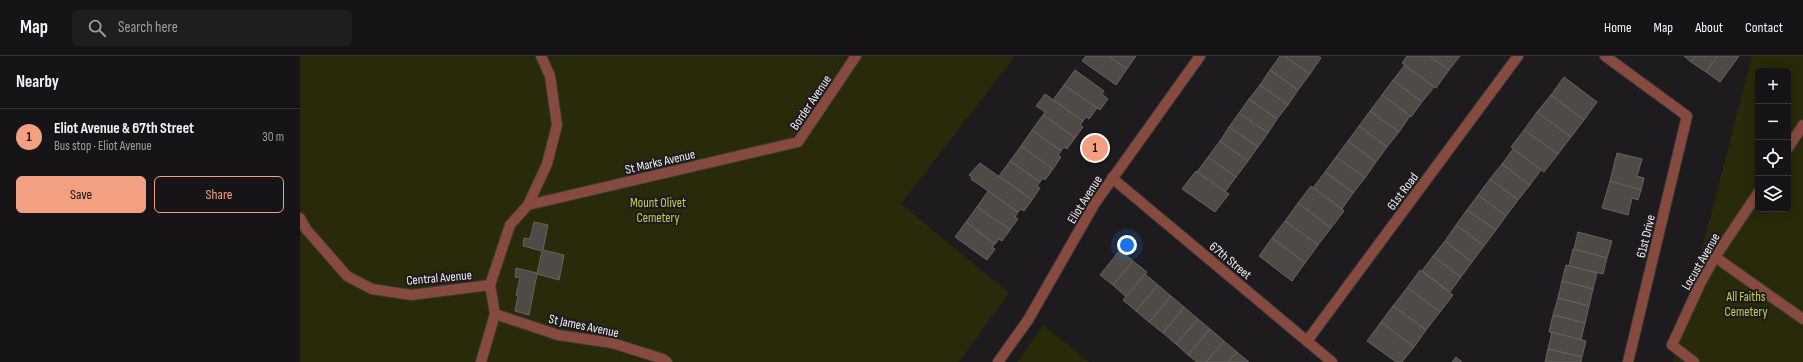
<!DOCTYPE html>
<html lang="en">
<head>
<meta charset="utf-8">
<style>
	body { margin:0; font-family:"Sofia Sans Condensed",sans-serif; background:#1f1d20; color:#f1f3f6 }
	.controls { position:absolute; right:12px; top:12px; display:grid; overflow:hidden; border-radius:6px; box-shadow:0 2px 10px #0003 }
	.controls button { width:36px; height:36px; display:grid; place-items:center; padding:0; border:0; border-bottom:1px solid #353336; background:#161417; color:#f1f3f6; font:20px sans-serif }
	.you { position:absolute; left:827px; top:189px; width:14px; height:14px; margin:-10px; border:3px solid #fff; border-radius:50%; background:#1a73e8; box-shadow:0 0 0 6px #1a73e833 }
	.badge { display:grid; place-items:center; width:26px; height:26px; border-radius:50%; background:#f39f82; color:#111; font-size:13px; font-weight:700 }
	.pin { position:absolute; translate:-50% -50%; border:2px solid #fff; box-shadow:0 1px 4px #0006 }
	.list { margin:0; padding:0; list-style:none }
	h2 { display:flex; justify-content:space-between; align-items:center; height:52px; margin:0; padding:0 16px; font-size:17px }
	h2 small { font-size:13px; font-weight:400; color:#9e9ea1 }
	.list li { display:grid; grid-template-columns:26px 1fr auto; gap:12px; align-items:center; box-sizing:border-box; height:56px; padding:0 16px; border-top:1px solid #353336 }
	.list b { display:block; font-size:15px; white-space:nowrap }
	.list p { margin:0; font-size:13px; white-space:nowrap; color:#9e9ea1 }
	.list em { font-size:13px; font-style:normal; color:#9e9ea1 }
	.actions { display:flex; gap:8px; padding:12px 16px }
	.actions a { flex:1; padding:9px 0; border:1px solid #f39f82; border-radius:6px; text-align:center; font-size:14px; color:#f39f82 }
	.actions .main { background:#f39f82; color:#111 }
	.icon { flex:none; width:22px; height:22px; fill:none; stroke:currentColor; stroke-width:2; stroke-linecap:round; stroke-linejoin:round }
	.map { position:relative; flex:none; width:1503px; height:306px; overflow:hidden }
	header { display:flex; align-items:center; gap:24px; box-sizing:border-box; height:56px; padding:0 20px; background:#161417; border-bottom:1px solid #353336 }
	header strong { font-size:19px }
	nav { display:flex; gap:22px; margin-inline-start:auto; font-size:14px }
	.search { width:280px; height:36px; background:#1f1d20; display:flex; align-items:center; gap:10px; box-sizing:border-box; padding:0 14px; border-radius:6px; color:#9e9ea1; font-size:15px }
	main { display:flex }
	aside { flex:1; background:#161417 }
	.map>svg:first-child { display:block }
	.green { fill:#292a09; fill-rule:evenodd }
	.building { fill:#4f4a46; stroke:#68635e }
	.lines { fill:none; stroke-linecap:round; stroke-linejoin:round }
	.lane-casing { stroke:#3c393d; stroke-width:12 }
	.street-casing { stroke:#3c393d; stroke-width:12 }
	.lane { stroke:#864a3f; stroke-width:10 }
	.street { stroke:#864a3f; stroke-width:10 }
	.labels { text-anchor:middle; stroke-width:4; stroke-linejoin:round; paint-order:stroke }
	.street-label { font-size:13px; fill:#f1eef2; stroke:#1e1b1f }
	.park-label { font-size:13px; fill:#c8ce48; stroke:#1e1b1f }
</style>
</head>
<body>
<header>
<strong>Map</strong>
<div class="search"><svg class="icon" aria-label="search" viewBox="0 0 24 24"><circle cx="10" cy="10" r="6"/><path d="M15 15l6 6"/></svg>Search here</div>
<nav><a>Home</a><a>Map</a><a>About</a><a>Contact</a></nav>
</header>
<main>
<aside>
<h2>Nearby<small></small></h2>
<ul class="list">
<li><span class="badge">1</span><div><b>Eliot Avenue &amp; 67th Street</b><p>Bus stop · Eliot Avenue</p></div><em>30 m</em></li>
</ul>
<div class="actions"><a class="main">Save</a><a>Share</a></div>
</aside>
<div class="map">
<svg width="1503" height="306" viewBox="0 0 1503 306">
	<rect width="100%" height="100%" fill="#1e1b1f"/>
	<!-- green -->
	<g class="green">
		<polygon points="0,0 715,0 601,148 709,237 659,306 0,306"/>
		<path d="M1452,0h51v306h-130zM1458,15h30v138h-30z"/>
		<polygon points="743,269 789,306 717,306"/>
	</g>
	<!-- building -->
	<g class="building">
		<polygon points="786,0 808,0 827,13 816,29 782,5"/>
		<polygon points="808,0 836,0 827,13"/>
		<polygon points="980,0 984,0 1010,18 998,34 970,14"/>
		<polygon points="984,0 1018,0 1021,2 1010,18"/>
		<polygon points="1107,0 1130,0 1149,14 1136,32 1102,7"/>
		<polygon points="1130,0 1160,0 1149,14"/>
		<polygon points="1384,0 1396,0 1391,6"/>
		<polygon points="1396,0 1417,0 1406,16 1391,6"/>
		<polygon points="1417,0 1439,0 1420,26 1406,16"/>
		<polygon points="1105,9 1134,31 1122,46 1093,24"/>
		<polygon points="775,14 804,35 802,38 808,43 800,54 764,29"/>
		<polygon points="970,14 998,34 988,49 960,29"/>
		<polygon points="1264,21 1297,46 1284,64 1251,39"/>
		<polygon points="1093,24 1122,46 1111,61 1082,39"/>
		<polygon points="764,29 797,52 789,63 786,61 783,65 753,44"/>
		<polygon points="960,29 988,49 977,63 949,43"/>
		<polygon points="745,38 783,65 780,69 783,71 775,82 743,59 745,56 736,50"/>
		<polygon points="1082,39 1110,60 1099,76 1070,55"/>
		<polygon points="1251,39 1284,64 1271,81 1237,56"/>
		<polygon points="949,43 977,63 968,77 939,57"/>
		<polygon points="1070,55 1099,76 1087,91 1059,70"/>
		<polygon points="1237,56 1271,81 1258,98 1224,74"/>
		<polygon points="939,57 968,77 958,91 929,71"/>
		<polygon points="743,59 775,82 767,93 764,91 761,95 732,74"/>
		<polygon points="1059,70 1087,91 1076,106 1048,85"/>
		<polygon points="929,71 958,91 948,105 920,85"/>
		<polygon points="732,74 761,95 758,99 761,101 753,113 721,90"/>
		<polygon points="1224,74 1258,98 1244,116 1211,91"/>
		<polygon points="920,85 948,105 936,121 908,101"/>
		<polygon points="1048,85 1076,106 1065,122 1036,101"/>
		<polygon points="721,90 753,113 745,124 743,122 740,126 710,105"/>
		<polygon points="1213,93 1241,114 1230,129 1202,108"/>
		<polygon points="1317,97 1342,103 1337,120 1344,122 1341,134 1310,125"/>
		<polygon points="908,101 936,121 925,136 897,116"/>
		<polygon points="1036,101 1065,122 1053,137 1025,116"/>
		<polygon points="710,105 740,126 737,130 740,132 732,144 699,120"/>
		<polygon points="680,107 732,144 724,155 721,153 718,156 671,123 672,121 669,119"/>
		<polygon points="1202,108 1230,129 1218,144 1190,123"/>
		<polygon points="896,115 929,138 915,156 882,133"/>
		<polygon points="1025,116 1053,137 1042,153 1013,132"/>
		<polygon points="1190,123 1218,144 1206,160 1178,139"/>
		<polygon points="1310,125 1341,134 1338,144 1332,142 1328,159 1302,152"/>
		<polygon points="1011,130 1044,155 1031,172 998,147"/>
		<polygon points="688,135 718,156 715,161 718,163 710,174 677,151"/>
		<polygon points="1178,139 1206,160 1196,174 1167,154"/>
		<polygon points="998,147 1031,172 1018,189 985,165"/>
		<polygon points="677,151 710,174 702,185 699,183 695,188 666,166"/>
		<polygon points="1167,154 1196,174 1184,190 1156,169"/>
		<polygon points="985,165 1018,189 1005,207 972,182"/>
		<polygon points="234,166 248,169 243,194 264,199 259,224 237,218 229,259 215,255 218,240 216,239 220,222 215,221 216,212 237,217 242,195 223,190 224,182 230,183"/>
		<polygon points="666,166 695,188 692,191 695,193 687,204 655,181"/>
		<polygon points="1156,169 1184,190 1172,206 1145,185"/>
		<polygon points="1278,176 1312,185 1307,202 1274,193"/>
		<polygon points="972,182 1005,207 992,225 959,200"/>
		<polygon points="1145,185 1172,206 1161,221 1133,200"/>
		<polygon points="1273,193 1307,202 1303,218 1269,210"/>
		<polygon points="820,194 833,205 813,229 800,219"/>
		<polygon points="1133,200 1161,221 1150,236 1122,215"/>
		<polygon points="833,205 847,216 826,241 813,229"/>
		<polygon points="1266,209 1297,217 1293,233 1262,225"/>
		<polygon points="1120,214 1153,239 1140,256 1107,232"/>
		<polygon points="845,218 858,229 836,255 823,244"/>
		<polygon points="1262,225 1293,233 1289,250 1258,242"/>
		<polygon points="858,229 871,240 849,266 836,255"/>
		<polygon points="1107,232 1140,256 1126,274 1093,250"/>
		<polygon points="871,240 884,251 863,277 849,266"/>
		<polygon points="1258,242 1289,250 1285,267 1253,259"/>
		<polygon points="1093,250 1126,274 1114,291 1081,266"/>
		<polygon points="884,251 898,263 876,288 863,277"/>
		<polygon points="1253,259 1285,267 1281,284 1249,276"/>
		<polygon points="898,263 910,273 888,299 876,288"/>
		<polygon points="1081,266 1114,291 1102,306 1096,306 1067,285"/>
		<polygon points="910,273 924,285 906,306 897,306 888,299"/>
		<polygon points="1252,276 1286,285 1282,301 1248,293"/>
		<polygon points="924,285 937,296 928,306 906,306"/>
		<polygon points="1248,293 1282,301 1281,306 1245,306"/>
		<polygon points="937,296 949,306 928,306"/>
		<polygon points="1156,301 1162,306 1152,306"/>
	</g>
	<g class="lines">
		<!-- lane casing -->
		<g class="lane-casing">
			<g id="lane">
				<polyline points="1488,92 1503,69"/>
				<polyline points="228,149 498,86 556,0"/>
				<polyline points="0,162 6,173 47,220 72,233 111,239 190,229"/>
				<polyline points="1415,201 1503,263"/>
				<polyline points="195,258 258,279 312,287 363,303 367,306"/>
				<polyline points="181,306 195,258 190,229 210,169 228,149 247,108 257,69 250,20 241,0"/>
				<polyline points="1394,306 1372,289 1401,226 1415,201 1458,137"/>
			</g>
		</g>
		<!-- street casing -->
		<g class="street-casing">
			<g id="street">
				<polyline points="1305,0 1387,60 1328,306"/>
				<polyline points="812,122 1032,306"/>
				<polyline points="1007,285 1218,0"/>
				<polyline points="698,306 728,264 795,147 900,0"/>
			</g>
		</g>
		<!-- lane -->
		<use href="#lane" class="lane"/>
		<!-- street -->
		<use href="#street" class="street"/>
	</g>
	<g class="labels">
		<!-- street labels -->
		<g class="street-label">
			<text transform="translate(510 46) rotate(-56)" y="5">Border Avenue</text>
			<text transform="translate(360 105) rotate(-13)" y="5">St Marks Avenue</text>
			<text transform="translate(1102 135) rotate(-53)" y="5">61st Road</text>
			<text transform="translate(784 143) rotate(-58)" y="5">Eliot Avenue</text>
			<text transform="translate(1345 180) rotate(-76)" y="5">61st Drive</text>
			<text transform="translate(931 204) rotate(40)" y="5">67th Street</text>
			<text transform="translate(1400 205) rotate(-60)" y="5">Locust Avenue</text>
			<text transform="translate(139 221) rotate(-5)" y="5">Central Avenue</text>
			<text transform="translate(284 269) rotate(12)" y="5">St James Avenue</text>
		</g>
		<!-- park labels -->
		<g class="park-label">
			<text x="358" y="151">Mount Olivet<tspan x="358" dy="15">Cemetery</tspan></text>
			<text x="1446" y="245">All Faiths<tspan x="1446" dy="15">Cemetery</tspan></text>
		</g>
	</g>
</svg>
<div class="controls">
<button>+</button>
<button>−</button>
<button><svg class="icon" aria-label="locate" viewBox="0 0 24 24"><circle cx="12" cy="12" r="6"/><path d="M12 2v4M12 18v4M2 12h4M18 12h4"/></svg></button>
<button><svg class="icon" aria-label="layers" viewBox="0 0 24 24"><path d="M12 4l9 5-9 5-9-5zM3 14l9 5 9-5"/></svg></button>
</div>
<div class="you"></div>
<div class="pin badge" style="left:795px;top:92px">1</div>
</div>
</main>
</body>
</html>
